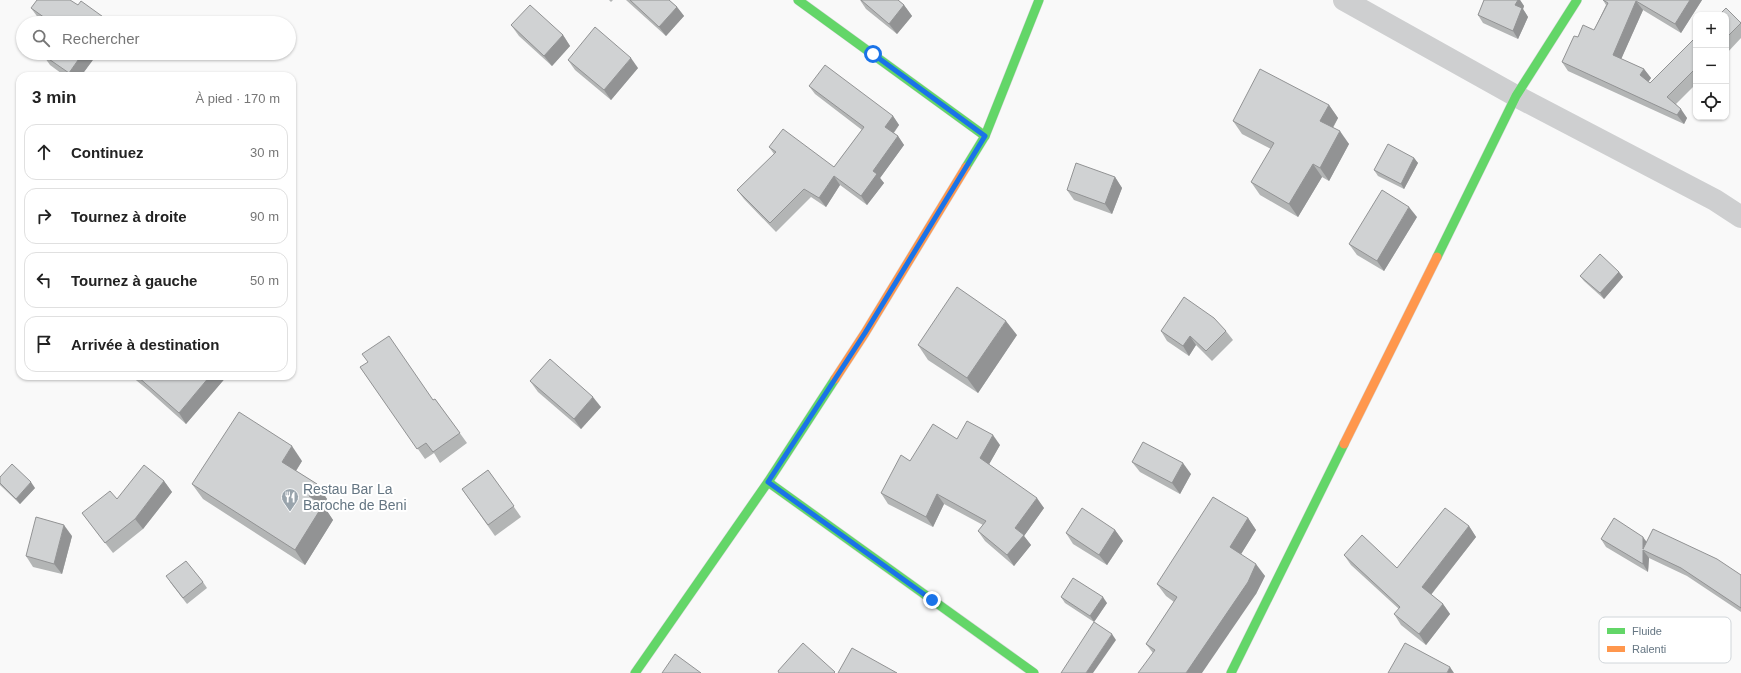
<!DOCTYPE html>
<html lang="fr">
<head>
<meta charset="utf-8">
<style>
	body { margin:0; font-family:Helvetica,sans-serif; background:#f6f6f6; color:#222 }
	.controls { position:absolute; right:12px; top:12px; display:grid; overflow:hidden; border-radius:8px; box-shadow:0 1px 3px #0004 }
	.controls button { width:36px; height:36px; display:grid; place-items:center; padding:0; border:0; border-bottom:1px solid #e0e0e0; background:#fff; color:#222; font:20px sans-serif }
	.stop { position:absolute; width:12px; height:12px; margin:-9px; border:3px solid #1a73e8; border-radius:50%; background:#fff }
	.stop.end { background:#1a73e8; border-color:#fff; box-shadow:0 1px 4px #0008 }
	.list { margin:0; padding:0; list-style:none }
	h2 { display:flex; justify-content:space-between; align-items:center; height:52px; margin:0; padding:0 16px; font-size:17px }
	h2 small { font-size:13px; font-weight:400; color:#767676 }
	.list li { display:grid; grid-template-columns:26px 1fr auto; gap:12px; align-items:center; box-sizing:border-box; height:56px; margin:0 8px 8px; padding:0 8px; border:1px solid #e0e0e0; border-radius:12px }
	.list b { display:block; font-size:15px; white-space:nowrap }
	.list em { font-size:13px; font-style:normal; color:#767676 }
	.icon { flex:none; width:22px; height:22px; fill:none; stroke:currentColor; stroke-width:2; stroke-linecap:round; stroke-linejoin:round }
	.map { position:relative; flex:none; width:1741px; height:673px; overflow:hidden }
	.search { position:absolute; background:#fff; box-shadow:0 1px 3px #0004; left:16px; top:16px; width:280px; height:44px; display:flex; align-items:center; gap:10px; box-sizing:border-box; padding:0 14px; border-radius:22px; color:#767676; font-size:15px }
	.panel { position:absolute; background:#fff; box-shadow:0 1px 3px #0004; left:16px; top:72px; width:280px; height:308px; border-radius:12px }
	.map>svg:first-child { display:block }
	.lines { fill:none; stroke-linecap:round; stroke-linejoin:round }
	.fast-casing { stroke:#d5d6d7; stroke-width:10 }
	.slow-casing { stroke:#d5d6d7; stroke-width:10 }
	.street { stroke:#cecfd0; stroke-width:22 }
	.fast { stroke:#63d668; stroke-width:9 }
	.slow { stroke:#ff974d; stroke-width:9 }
	.wall { fill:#b3b5b5 }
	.shaded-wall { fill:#929394 }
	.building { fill:#d0d2d3; stroke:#929394 }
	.route { stroke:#1a73e8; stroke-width:5 }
	.labels { text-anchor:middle; stroke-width:4; stroke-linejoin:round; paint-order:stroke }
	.poi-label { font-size:14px; fill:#657683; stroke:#fff; text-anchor:start }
	.key { fill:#fff; stroke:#d1d6da; stroke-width:1 }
	.key-label { font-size:11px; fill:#657683 }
</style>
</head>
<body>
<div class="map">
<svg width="1741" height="673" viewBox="0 0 1741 673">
	<rect width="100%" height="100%" fill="#f9f9f9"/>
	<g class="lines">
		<!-- fast casing -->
		<g class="fast-casing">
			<g id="fast">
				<polyline points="798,0 985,136"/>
				<polyline points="966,167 985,136 1039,0"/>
				<polyline points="1437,257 1516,96 1577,0"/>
				<polyline points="768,482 1034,673"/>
				<polyline points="635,673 768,482 835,379"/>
				<polyline points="1231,673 1344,444"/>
			</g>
		</g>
		<!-- slow casing -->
		<g class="slow-casing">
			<g id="slow">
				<polyline points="835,379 865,333 966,167"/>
				<polyline points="1344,444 1437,257"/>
			</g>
		</g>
		<!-- street -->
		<polyline class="street" points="1344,0 1516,96 1715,200 1741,217"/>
		<!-- fast -->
		<use href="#fast" class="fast"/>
		<!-- slow -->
		<use href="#slow" class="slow"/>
	</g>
	<!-- wall -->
	<g class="wall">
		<polygon points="609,0 613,0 611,2"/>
		<polygon points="626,0 669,0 677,7 684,16 666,36"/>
		<polygon points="860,0 898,0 904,5 912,16 897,34 866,9"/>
		<polygon points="1484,0 1520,0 1524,6 1523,9 1528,17 1518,39 1483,23 1478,15"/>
		<polygon points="1603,0 1702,0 1681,33 1643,10 1621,59 1644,69 1651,78 1648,82 1650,83 1696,37 1696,84 1676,104 1687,118 1684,124 1568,71 1562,62 1578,37 1594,30 1606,5"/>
		<polygon points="78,5 109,23 45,23 39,19 31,8"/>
		<polygon points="1726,15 1741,22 1741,38 1726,54"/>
		<polygon points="511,25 563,35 570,46 552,66 519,36"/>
		<polygon points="98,53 81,76 65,76 50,65 43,55"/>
		<polygon points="568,60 638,68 611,100 575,70"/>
		<polygon points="809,86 893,116 899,125 894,133 898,136 904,145 880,178 884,183 867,205 840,185 826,207 811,197 776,232 744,199 737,190 774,154 769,147 834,167 862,130 815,94"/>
		<polygon points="1329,105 1338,118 1333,128 1349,144 1329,181 1322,177 1298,217 1260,195 1251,182 1271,149 1242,134 1233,121"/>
		<polygon points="1414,158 1418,163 1404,189 1378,176 1374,170"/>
		<polygon points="1115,177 1122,188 1112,214 1074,200 1067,190"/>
		<polygon points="1417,217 1384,271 1357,255 1349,244"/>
		<polygon points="1619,272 1623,277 1604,299 1584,281 1580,276"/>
		<polygon points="1161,331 1226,331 1233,340 1212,361 1196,345 1189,356 1167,341"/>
		<polygon points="1017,335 978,393 928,360 918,345"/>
		<polygon points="360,367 434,400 435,399 467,443 440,463 434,453 425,459"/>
		<polygon points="131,376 227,376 186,424 148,390"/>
		<polygon points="530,381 601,407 581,429 538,392"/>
		<polygon points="957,439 1000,445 989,464 1044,508 1024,536 1031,545 1014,566 985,541 978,531 983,525 944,504 933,527 888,504 881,493 910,461"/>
		<polygon points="302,461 296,471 317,484 327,499 323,505 333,520 305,565 203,499 192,484"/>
		<polygon points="1132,462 1191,474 1180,494 1140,472"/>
		<polygon points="488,470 521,517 495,536 462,489"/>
		<polygon points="0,477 35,488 20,504 1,486 0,485"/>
		<polygon points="164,481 172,492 143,529 113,553 82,513"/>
		<polygon points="1248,518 1256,530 1241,554 1265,576 1256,594 1153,653 1146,644 1174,602 1166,596 1157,584"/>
		<polygon points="1469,526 1476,537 1431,595 1443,604 1450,614 1426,645 1401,625 1394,614 1399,609 1351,565 1344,555 1397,568"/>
		<polygon points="1115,530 1123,541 1107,565 1073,544 1066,533"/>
		<polygon points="72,536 62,574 33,567 26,556"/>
		<polygon points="1601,539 1647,542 1741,575 1741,612 1687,576 1649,558 1648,572 1606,547"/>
		<polygon points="170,582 203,582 207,588 187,604"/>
		<polygon points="1061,597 1107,603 1094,622 1065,603"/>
	</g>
	<!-- shaded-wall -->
	<g class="shaded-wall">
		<polygon points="1518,0 1520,0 1524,6 1523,9 1528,17 1518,39 1513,31 1515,5"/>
		<polygon points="1690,0 1702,0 1681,33 1675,24"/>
		<polygon points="1636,1 1643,10 1619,64 1613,55"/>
		<polygon points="904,5 912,16 897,34 889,24"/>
		<polygon points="677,7 684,16 666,36 659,27"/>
		<polygon points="106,19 109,23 104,23"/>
		<polygon points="563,35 570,46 552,66 544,56"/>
		<polygon points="83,53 98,53 81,76 71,76 69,73"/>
		<polygon points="631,58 638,68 611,100 604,90"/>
		<polygon points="1644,69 1651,78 1647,84 1640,75"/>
		<polygon points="1329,105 1338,118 1329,134 1320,121"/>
		<polygon points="1681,109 1687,118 1684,124 1677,115"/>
		<polygon points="893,116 899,125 891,136 885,127"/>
		<polygon points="1340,131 1349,144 1329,181 1320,168"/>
		<polygon points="898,136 904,145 880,178 884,183 867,205 861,196 873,171"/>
		<polygon points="1414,158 1418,163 1404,189 1401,184"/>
		<polygon points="1313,164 1322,177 1298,217 1289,204"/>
		<polygon points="834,176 840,185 826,207 819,198"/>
		<polygon points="1115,177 1122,188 1112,214 1105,204"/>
		<polygon points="1409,207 1417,217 1384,271 1377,261"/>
		<polygon points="1619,272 1623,277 1604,299 1600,293"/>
		<polygon points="1006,321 1017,335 978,393 967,378"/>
		<polygon points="1190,336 1196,345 1189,356 1183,346"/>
		<polygon points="210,376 227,376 186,424 179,413"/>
		<polygon points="593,397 601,407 581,429 574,419"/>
		<polygon points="993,435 1000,445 987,468 980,458"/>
		<polygon points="292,446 302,461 292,477 282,462"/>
		<polygon points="1183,463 1191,474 1180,494 1172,483"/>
		<polygon points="164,481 172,492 143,529 135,519"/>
		<polygon points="31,482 35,488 20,504 16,499"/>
		<polygon points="317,484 327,499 323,505 333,520 305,565 295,550 309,496"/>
		<polygon points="937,494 944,504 933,527 926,517"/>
		<polygon points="1037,498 1044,508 1024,536 1031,545 1014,566 1007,555 1015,528"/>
		<polygon points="1248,518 1256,530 1238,559 1230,547"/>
		<polygon points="64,525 72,536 62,574 54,564"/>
		<polygon points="1469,526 1476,537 1429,597 1422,587"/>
		<polygon points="1115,530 1123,541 1107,565 1099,555"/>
		<polygon points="1643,537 1649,545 1643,550"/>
		<polygon points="1643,550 1649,558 1648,572 1643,564"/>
		<polygon points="1256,564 1265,576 1256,594 1202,673 1186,673"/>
		<polygon points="1103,597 1107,603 1094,622 1090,616"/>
		<polygon points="1443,604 1450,614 1426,645 1419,634"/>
		<polygon points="1112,634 1116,640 1093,673 1086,673"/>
		<polygon points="1450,667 1454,673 1447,673"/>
	</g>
	<!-- building -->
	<g class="building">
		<polygon points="37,0 70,0 78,5 81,1 106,19 104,23 52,23 31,8"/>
		<polygon points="630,0 669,0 677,7 659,27"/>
		<polygon points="861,0 898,0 904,5 889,24"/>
		<polygon points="1484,0 1518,0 1515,5 1522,8 1513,31 1478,15"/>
		<polygon points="1603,0 1690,0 1675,24 1636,1 1613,55 1644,69 1640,75 1650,83 1696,37 1696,68 1667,97 1681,109 1677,115 1562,62 1574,36 1578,37 1583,25 1594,30 1608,3"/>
		<polygon points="530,5 563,35 544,56 511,25"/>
		<polygon points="1726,8 1741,23 1726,38 1726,15 1719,15"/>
		<polygon points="595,27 631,58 604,90 568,60"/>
		<polygon points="44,53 83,53 69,73 43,55"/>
		<polygon points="825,65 893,116 885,127 898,136 873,171 877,174 861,196 834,176 819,198 804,189 770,223 737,190 776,152 769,147 783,129 834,167 864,127 809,86"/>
		<polygon points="1260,69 1329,105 1320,121 1340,131 1320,168 1313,164 1289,204 1251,182 1274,143 1233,121"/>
		<polygon points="1388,144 1414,158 1401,184 1374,170"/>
		<polygon points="1076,163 1115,177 1105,204 1067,190"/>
		<polygon points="1382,190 1409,207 1377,261 1349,244"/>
		<polygon points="1600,254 1619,272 1600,293 1580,276"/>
		<polygon points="957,287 1006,321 967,378 918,345"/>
		<polygon points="1184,297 1214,318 1226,331 1206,351 1190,336 1183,346 1161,331"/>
		<polygon points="389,336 433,400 435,399 460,433 433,452 426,443 417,449 360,367 368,362 362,354"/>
		<polygon points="550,359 593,397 574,419 530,381"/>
		<polygon points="137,376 210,376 179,413"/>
		<polygon points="239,412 292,446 282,462 317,484 309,496 323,505 295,550 192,484"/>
		<polygon points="967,421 993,435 980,458 1037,498 1015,528 1024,535 1007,555 978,531 986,521 937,494 926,517 881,493 901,455 910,461 933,424 957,439"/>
		<polygon points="1143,442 1183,463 1172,483 1132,462"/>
		<polygon points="12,464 31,482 16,499 0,483 0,477"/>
		<polygon points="144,465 164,481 135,519 105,543 82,513 110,491 117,499"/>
		<polygon points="488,470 514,506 488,525 462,489"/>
		<polygon points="1213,497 1248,518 1230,547 1256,564 1248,582 1186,673 1138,673 1155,650 1146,644 1177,597 1157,584"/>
		<polygon points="1082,508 1115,530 1099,555 1066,533"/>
		<polygon points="1445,508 1469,526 1422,587 1443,604 1419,634 1394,614 1400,607 1344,555 1362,535 1397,568"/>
		<polygon points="36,517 64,525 54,564 26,556"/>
		<polygon points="1614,518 1643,537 1643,549 1653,529 1717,559 1741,575 1741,608 1681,568 1643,550 1643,564 1601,539"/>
		<polygon points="186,561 203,582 183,598 166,576"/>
		<polygon points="1073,578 1103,597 1090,616 1061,597"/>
		<polygon points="1094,622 1112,634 1086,673 1061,673"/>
		<polygon points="803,643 835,672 834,673 779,673 778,671"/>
		<polygon points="1405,643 1450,667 1447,673 1388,673"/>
		<polygon points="852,648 897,673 838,673"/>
		<polygon points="675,654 701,673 662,673"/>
	</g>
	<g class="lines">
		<!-- route -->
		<polyline class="route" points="873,54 985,136 865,333 768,482 932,600"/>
	</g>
	<!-- icons -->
	<defs>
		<g id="restaurant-pin" transform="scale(0.9)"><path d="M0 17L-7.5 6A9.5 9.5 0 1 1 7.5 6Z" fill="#99a4ac" stroke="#fff"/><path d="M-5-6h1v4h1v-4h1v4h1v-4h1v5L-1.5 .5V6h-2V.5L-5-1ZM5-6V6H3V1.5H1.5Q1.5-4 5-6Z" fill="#fff"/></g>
	</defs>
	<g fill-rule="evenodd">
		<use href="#restaurant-pin" x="290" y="497"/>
	</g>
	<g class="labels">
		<!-- poi labels -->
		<g class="poi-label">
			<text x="303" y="494">Restau Bar La<tspan x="303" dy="16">Baroche de Beni</tspan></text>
		</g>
	</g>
	<!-- legend -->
	<rect x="1599" y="617" width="132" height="46" rx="6" class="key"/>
	<rect x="1607" y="628" width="18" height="6" fill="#63d668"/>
	<rect x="1607" y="646" width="18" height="6" fill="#ff974d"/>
	<g class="key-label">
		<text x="1632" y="635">Fluide</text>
		<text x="1632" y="653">Ralenti</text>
	</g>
</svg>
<div class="controls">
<button>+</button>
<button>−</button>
<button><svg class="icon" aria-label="locate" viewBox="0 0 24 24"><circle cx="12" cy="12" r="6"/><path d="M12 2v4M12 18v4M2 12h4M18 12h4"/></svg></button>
</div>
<div class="stop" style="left:873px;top:54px"></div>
<div class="stop end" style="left:932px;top:600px"></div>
<div class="search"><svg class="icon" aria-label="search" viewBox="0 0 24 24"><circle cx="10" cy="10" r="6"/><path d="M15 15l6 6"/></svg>Rechercher</div>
<section class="panel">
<h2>3 min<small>À pied · 170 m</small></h2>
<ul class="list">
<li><svg class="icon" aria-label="ahead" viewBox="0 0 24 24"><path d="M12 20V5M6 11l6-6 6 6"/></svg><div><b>Continuez</b></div><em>30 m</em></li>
<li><svg class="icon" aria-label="right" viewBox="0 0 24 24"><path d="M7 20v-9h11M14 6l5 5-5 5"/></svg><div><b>Tournez à droite</b></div><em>90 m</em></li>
<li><svg class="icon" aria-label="left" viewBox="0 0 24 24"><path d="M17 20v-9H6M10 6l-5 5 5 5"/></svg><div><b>Tournez à gauche</b></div><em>50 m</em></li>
<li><svg class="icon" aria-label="arrive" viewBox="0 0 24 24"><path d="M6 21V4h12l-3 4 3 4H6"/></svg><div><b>Arrivée à destination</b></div></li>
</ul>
</section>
</div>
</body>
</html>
